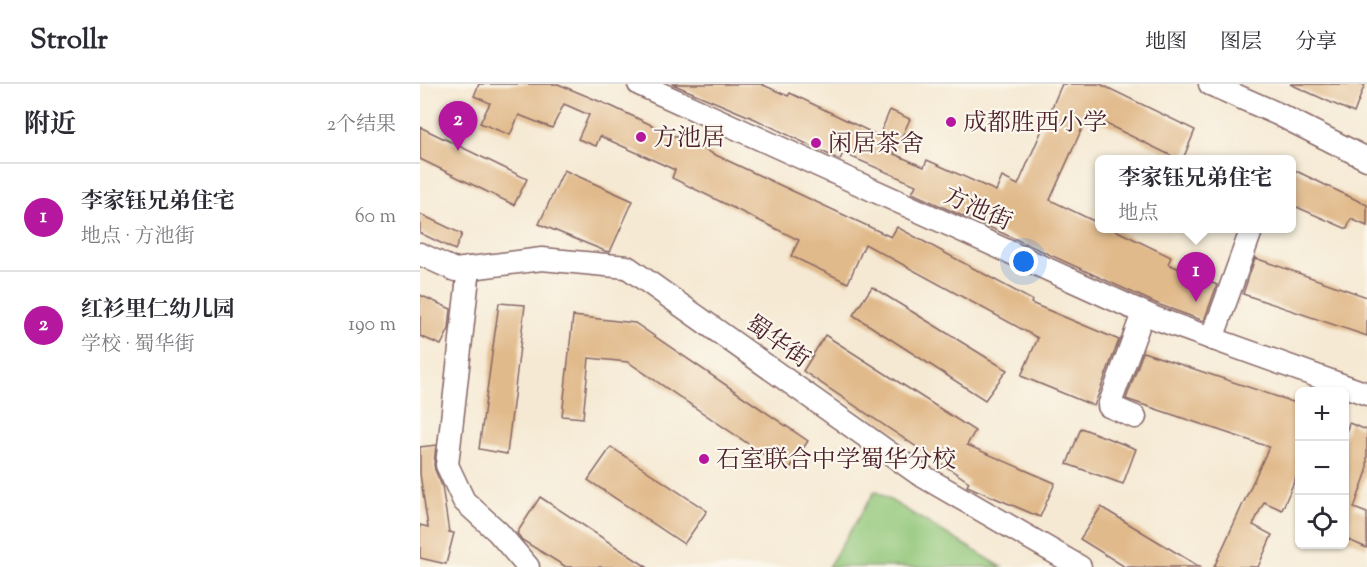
<!DOCTYPE html>
<html lang="zh">
<head>
<meta charset="utf-8">
<style>
	body { margin:0; font-family:"Sorts Mill Goudy","Noto Serif SC",serif; background:#f7f7f7; color:#2b2b33 }
	.controls { position:absolute; right:18px; bottom:18px; display:grid; overflow:hidden; border-radius:9px; box-shadow:0 2px 4px #0004 }
	.controls button { width:54px; height:54px; display:grid; place-items:center; padding:0; border:0; border-bottom:2px solid #e1e1e2; background:#fff; color:#2b2b33; font:30px sans-serif }
	.you { position:absolute; left:604px; top:178px; width:21px; height:21px; margin:-15px; border:4px solid #fff; border-radius:50%; background:#1a73e8; box-shadow:0 0 0 9px #1a73e833 }
	.badge { display:grid; place-items:center; width:39px; height:39px; border-radius:50%; background:#b5179e; color:#fff; font-size:20px; font-weight:700 }
	.pin { position:absolute; translate:-50% -50px; filter:drop-shadow(0 2px 3px #0008) }
	.pin::after { content:''; position:absolute; top:32px; width:21px; height:18px; background:inherit; clip-path:polygon(0 0,100% 0,50% 100%) }
	.popup { position:absolute; left:675px; top:71px; width:201px; height:78px; box-sizing:border-box; display:grid; place-content:center; border-radius:9px; background:#fff; filter:drop-shadow(0 2px 4px #0005); font-size:20px; white-space:nowrap; color:#7c7c81 }
	.popup b { font-size:22px; color:#2b2b33 }
	.popup::after { content:''; position:absolute; left:50%; top:100%; margin-left:-12px; border:12px solid transparent; border-top-color:#fff }
	.list { margin:0; padding:0; list-style:none }
	h2 { display:flex; justify-content:space-between; align-items:center; height:78px; margin:0; padding:0 24px; font-size:26px }
	h2 small { font-size:20px; font-weight:400; color:#7c7c81 }
	.list li { display:grid; grid-template-columns:39px 1fr auto; gap:18px; align-items:center; box-sizing:border-box; height:108px; padding:0 24px; border-top:2px solid #e1e1e2 }
	.list b { display:block; font-size:22px; white-space:nowrap }
	.list p { margin:0; font-size:20px; white-space:nowrap; color:#7c7c81 }
	.list em { font-size:20px; font-style:normal; color:#7c7c81 }
	.icon { flex:none; width:33px; height:33px; fill:none; stroke:currentColor; stroke-width:2; stroke-linecap:round; stroke-linejoin:round }
	.map { position:relative; flex:none; width:947px; height:483px; overflow:hidden }
	header { display:flex; align-items:center; gap:36px; box-sizing:border-box; height:84px; padding:0 30px; background:#fff; border-bottom:2px solid #e1e1e2 }
	header strong { font-size:28px }
	nav { display:flex; gap:33px; margin-inline-start:auto; font-size:21px }
	main { display:flex }
	aside { flex:1; background:#fff }
	.map>svg:first-child { display:block }
	.park { fill:#90c678; stroke:#6d7252; stroke-width:1.5 }
	.building { fill:#e1ba8b }
	.lines { fill:none; stroke-linecap:round; stroke-linejoin:round }
	.minor-casing { stroke:#866666; stroke-width:25 }
	.minor { stroke:#fff; stroke-width:22 }
	.poi-dot { fill:#b5179e; stroke:#fbf7ec; stroke-width:2 }
	.labels { text-anchor:middle; stroke-width:4.5; stroke-linejoin:round; paint-order:stroke }
	.poi-label { font-size:24px; fill:#4a1f2b; stroke:#fbf7ec; text-anchor:start }
	.street-label { font-size:24px; fill:#4a1f2b; stroke:#fbf7ec }
</style>
</head>
<body>
<header>
<strong>Strollr</strong>
<nav><a>地图</a><a>图层</a><a>分享</a></nav>
</header>
<main>
<aside>
<h2>附近<small>2个结果</small></h2>
<ul class="list">
<li><span class="badge">1</span><div><b>李家钰兄弟住宅</b><p>地点 · 方池街</p></div><em>60 m</em></li>
<li><span class="badge">2</span><div><b>红衫里仁幼儿园</b><p>学校 · 蜀华街</p></div><em>190 m</em></li>
</ul>
</aside>
<div class="map">
<svg width="947" height="483" viewBox="0 0 947 483">
	<rect width="100%" height="100%" fill="#fbf7ec"/>
	<filter id="ink" filterUnits="userSpaceOnUse"><feTurbulence type="fractalNoise" baseFrequency=".0167" numOctaves="2"/><feDisplacementMap in="SourceGraphic" scale="12" xChannelSelector="R" yChannelSelector="G"/><feConvolveMatrix kernelMatrix="1 2 1 2 8 2 1 2 1" color-interpolation-filters="sRGB"/></filter>
	<filter id="wash" filterUnits="userSpaceOnUse"><feTurbulence type="fractalNoise" baseFrequency=".008" numOctaves="4" result="noise"/><feDisplacementMap in="SourceGraphic" scale="24" xChannelSelector="R" yChannelSelector="G"/><feGaussianBlur stdDeviation="1.35" result="paint"/><feColorMatrix in="noise" values="0 0 0 0 0 0 0 0 0 0 0 0 0 0 0 0 0 1.4 0 .05"/><feComposite in="paint" operator="in"/></filter>
	<g filter="url(#wash)">
		<rect width="100%" height="100%" fill="#f5e9d3"/>
		<!-- park -->
		<polygon class="park" points="455,407 582,483 408,483"/>
		<g id="blocks">
			<!-- building -->
			<g class="building">
				<polygon points="59,0 138,0 193,23 471,153 477,143 612,216 611,219 699,256 674,322 601,292 618,254 445,160 428,199 371,172 379,156 252,94 255,86 180,52 176,62 158,55 169,31 144,20 132,44 99,31 90,51 60,39 70,19 54,12"/>
				<polygon points="252,0 341,0 368,12 370,9 459,52 470,26 490,35 474,70 504,83 507,76 576,107 582,93 598,101 642,0 680,0 775,46 763,75 758,75 668,31 630,116 680,140 680,144 691,144 751,173 748,180 797,201 784,237 740,221 545,132 545,133 492,109 496,101 423,69 420,76 335,35"/>
				<polygon points="870,0 945,0 934,29"/>
				<polygon points="0,43 107,95 94,121 0,75"/>
				<polygon points="872,85 947,121 947,142 931,135 927,145 872,121"/>
				<polygon points="144,86 213,117 190,168 185,167 119,140"/>
				<polygon points="0,130 42,150 35,166 0,149"/>
				<polygon points="835,174 947,213 947,252 823,210"/>
				<polygon points="452,203 587,286 565,316 433,231"/>
				<polygon points="0,211 31,225 29,245 21,261 0,252"/>
				<polygon points="79,219 105,221 87,370 59,365"/>
				<polygon points="153,232 215,239 388,357 368,387 208,278 169,274 163,334 142,332"/>
				<polygon points="405,251 555,347 547,361 635,399 620,433 547,402 549,398 383,287"/>
				<polygon points="723,268 879,320 879,386 862,426 844,418 833,441 852,451 838,483 794,483 849,363 706,315"/>
				<polygon points="929,339 947,346 947,387 934,424 947,429 947,464 924,454 924,355"/>
				<polygon points="661,344 716,365 703,400 647,380"/>
				<polygon points="16,361 14,380 15,386 22,402 29,448 34,449 26,480 0,474 0,441 8,443 0,390 0,363"/>
				<polygon points="191,363 287,427 264,460 168,396"/>
				<polygon points="120,413 227,483 146,483 102,456 97,449"/>
				<polygon points="681,423 780,483 705,483 660,455"/>
			</g>
		</g>
	</g>
	<g filter="url(#ink)">
		<use href="#blocks" fill-opacity="0" stroke="#866666" stroke-width="1.5"/>
		<g class="lines">
			<!-- minor casing -->
			<g class="minor-casing">
				<g id="minor">
					<polyline points="219,0 735,234 947,310"/>
					<polyline points="790,0 858,30 947,75"/>
					<polyline points="0,170 35,186 122,175 207,183 499,390 660,483"/>
					<polyline points="49,184 27,381 44,417 78,448 108,483"/>
					<polyline points="792,255 832,144"/>
					<polyline points="715,333 689,322 723,229"/>
				</g>
			</g>
			<!-- minor -->
			<use href="#minor" class="minor"/>
		</g>
	</g>
	<!-- markers -->
	<g class="poi-dot">
		<circle cx="531" cy="38" r="6"/>
		<circle cx="221" cy="53" r="6"/>
		<circle cx="396" cy="59" r="6"/>
		<circle cx="284" cy="375" r="6"/>
	</g>
	<g class="labels">
		<!-- poi labels -->
		<g class="poi-label">
			<text x="543" y="46">成都胜西小学</text>
			<text x="233" y="61">方池居</text>
			<text x="408" y="67">闲居茶舍</text>
			<text x="296" y="383">石室联合中学蜀华分校</text>
		</g>
		<!-- street labels -->
		<g class="street-label">
			<text transform="translate(558 124) rotate(24)" y="8">方池街</text>
			<text transform="translate(358 257) rotate(35)" y="8">蜀华街</text>
		</g>
	</g>
</svg>
<div class="controls">
<button>+</button>
<button>−</button>
<button><svg class="icon" aria-label="locate" viewBox="0 0 24 24"><circle cx="12" cy="12" r="6"/><path d="M12 2v4M12 18v4M2 12h4M18 12h4"/></svg></button>
</div>
<div class="you"></div>
<div class="pin badge" style="left:776px;top:218px">1</div>
<div class="popup"><b>李家钰兄弟住宅</b>地点</div>
<div class="pin badge" style="left:38px;top:67px">2</div>
</div>
</main>
</body>
</html>
